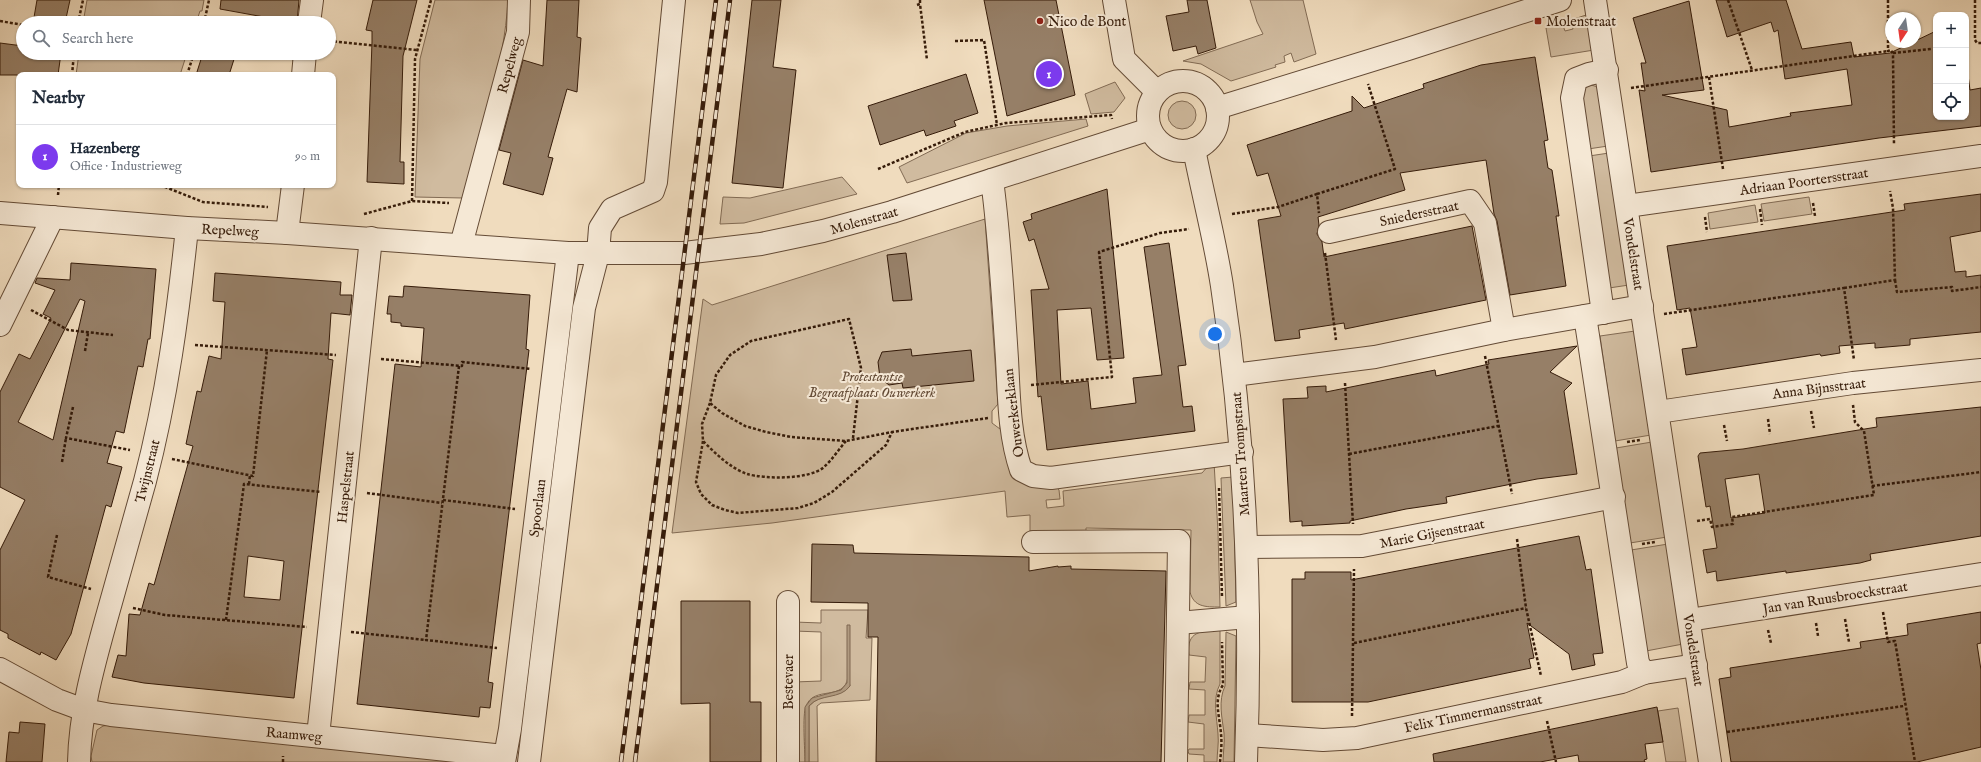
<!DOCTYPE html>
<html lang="en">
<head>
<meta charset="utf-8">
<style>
	body { margin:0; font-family:"IM FELL English",serif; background:#f6f6f7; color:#1f2937 }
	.controls { position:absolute; right:12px; top:12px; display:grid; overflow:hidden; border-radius:8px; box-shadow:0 1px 3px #0004 }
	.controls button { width:36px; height:36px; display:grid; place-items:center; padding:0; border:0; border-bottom:1px solid #e0e1e3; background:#fff; color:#1f2937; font:20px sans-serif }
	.compass { position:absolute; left:1885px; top:12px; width:36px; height:36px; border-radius:50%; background:#fff; box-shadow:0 1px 3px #0004; rotate:193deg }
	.you { position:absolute; left:1215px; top:334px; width:14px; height:14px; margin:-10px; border:3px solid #fff; border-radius:50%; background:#1a73e8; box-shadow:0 0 0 6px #1a73e833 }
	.badge { display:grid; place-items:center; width:26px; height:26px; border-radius:50%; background:#7c3aed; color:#fff; font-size:13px; font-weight:700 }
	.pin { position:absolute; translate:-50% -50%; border:2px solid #fff; box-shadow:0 1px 4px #0006 }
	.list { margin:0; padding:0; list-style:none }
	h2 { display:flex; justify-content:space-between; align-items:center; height:52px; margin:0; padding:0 16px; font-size:17px }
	h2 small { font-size:13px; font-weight:400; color:#747a83 }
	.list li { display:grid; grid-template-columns:26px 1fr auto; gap:12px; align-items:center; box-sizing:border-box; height:64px; padding:0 16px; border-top:1px solid #e0e1e3 }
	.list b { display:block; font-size:15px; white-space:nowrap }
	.list p { margin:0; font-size:13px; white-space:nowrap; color:#747a83 }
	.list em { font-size:13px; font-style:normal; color:#747a83 }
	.icon { flex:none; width:22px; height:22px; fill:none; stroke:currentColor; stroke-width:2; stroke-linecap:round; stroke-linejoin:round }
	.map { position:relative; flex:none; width:1981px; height:762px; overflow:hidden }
	.search { position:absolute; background:#fff; box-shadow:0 1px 3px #0004; left:16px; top:16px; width:320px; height:44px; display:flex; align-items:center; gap:10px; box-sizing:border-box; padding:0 14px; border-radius:22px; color:#747a83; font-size:15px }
	.panel { position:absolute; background:#fff; box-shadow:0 1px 3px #0004; left:16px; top:72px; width:320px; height:116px; border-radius:8px }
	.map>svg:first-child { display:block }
	.green { fill:#d0bb9f; stroke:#826b54 }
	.water { fill:#b09a80; stroke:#7f6750 }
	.building { fill:#967f67; stroke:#351b09; fill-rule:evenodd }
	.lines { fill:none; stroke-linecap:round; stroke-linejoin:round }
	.minor-casing { stroke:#644b36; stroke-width:24 }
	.path { stroke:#351b09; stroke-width:2.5; stroke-dasharray:3 2; stroke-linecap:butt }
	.minor { stroke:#f5e8d5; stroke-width:22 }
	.rail-casing { stroke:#351b09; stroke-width:4.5 }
	.rail { stroke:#f5e8d5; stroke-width:3; stroke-dasharray:9; stroke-linecap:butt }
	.poi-dot { fill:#8f2418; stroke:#f5e8d5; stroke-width:1.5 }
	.labels { text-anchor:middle; stroke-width:4; stroke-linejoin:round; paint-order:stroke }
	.poi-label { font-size:14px; fill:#351b09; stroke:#f5e8d5; text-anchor:start }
	.street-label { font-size:14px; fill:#351b09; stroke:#f5e8d5 }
	.park-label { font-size:14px; font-style:italic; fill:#644b36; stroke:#f5e8d5 }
</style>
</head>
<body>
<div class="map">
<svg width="1981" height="762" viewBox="0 0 1981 762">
	<rect width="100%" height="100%" fill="#f0dcbe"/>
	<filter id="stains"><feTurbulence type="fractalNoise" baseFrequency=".005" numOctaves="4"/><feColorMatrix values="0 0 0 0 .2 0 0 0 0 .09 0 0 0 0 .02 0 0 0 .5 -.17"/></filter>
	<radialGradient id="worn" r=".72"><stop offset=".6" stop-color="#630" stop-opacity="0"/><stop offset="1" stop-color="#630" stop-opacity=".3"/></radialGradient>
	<!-- green -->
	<g class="green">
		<polygon points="87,0 204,0 202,11 200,11 196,23 83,23"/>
		<path d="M435,0h73c-4,68 -27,133 -45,198l-48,-1 5,-138z"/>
		<polygon points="1250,0 1303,0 1316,54 1294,62 1291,53 1284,56 1285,62 1275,65 1276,67 1231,81 1201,64 1183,61 1263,34 1257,22"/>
		<polygon points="1589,14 1594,50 1551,57 1546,28 1562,23 1565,31 1573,29 1571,20"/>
		<polygon points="79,53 187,53 180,75 76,75"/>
		<polygon points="1115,82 1125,98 1114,112 1091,114 1085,94"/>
		<polygon points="1591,85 1598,87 1608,146 1588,149 1582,89"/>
		<circle cx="1182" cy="115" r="14"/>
		<polygon points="1086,119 1088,126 907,183 899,167 966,133 1007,126"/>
		<polygon points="1609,153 1629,285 1609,288 1589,156"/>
		<polygon points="842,177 857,194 744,223 720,224 723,197 750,198"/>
		<polygon points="1809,197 1812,214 1764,221 1761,204"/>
		<polygon points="1755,205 1758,222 1710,229 1708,213"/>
		<path d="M985,219l13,185 -6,7v12l8,6v-6l7,5 4,38 43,18 5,6 1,9 -14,1 1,8 17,-2 -1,-15 139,-18 7,-8 5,-3 4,70 2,75c-15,0 -26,0 -30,-15l1,-62 -105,-2v5l-56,-2v-16l-23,2 -2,-26 -233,32 -100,10 31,-234 9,6z"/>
		<polygon points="1635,331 1651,435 1615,441 1600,336"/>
		<polygon points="1652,442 1667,537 1630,543 1616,448"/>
		<polygon points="1233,477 1236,602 1226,606 1221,478"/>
		<polygon points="1668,544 1683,644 1646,651 1631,550"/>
		<path d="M821,610h47l-2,28h6l-2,62 -49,3 -4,3 1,56h-9v-56l7,-6 34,-14 -2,-9c-4,25 -34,8 -42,29 -4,9 -1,44 -1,56h-11v-80l27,-1v-49l-27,-1v-9l27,1z"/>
		<path d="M1220,630v54c-8,15 -3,34 -2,50 1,9 -1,19 -1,28h-13v-7l-15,-1 -1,-3 1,-2h15v-25l-16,-2 1,-7h16v-25l-16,-1 1,-7h15l1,-25 -17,-2c-3,-24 12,-24 31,-25z"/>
		<path d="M1226,632l10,4 -2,126h-11c0,-9 2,-20 1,-29 -2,-16 -6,-32 1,-47z"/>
		<polygon points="1678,708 1686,762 1666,762 1658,711"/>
		<polygon points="116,724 483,762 92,762 91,756 97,730 103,726"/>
	</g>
	<!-- water -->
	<path class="water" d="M847,625h3v61c-10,14 -30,7 -41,20v56h-4v-55l7,-9 29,-8 6,-7z"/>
	<!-- building -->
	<g class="building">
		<polygon points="37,0 70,0 65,23 33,23"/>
		<polygon points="221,0 299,0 297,23 220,9"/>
		<polygon points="373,0 417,0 403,56 400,162 404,162 404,184 367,182 372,42 372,31 366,30"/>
		<polygon points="547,0 579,0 577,37 581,38 577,92 567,89 548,157 553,158 543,195 503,184 511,153 499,150 523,60 543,66"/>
		<polygon points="752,0 781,0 773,67 796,70 783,188 732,183"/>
		<polygon points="984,0 1056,0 1075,95 1007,116"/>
		<polygon points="1187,0 1207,0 1216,48 1198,54 1196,46 1173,51 1166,16 1189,12"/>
		<polygon points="1716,0 1786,0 1802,49 1851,42 1854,57 1890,53 1936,31 1936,117 1966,117 1966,60 1970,90 1981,88 1981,126 1879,138 1651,172 1639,90 1645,91 1641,63 1646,63 1633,18 1689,1 1704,90 1662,95 1727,110 1729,127 1791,116 1790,113 1852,105 1847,69 1785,79 1778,30 1774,32 1771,22 1727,37"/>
		<polygon points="0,43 23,46 23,44 23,53 61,53 58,75 0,75"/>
		<polygon points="203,53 236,53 229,75 196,75"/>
		<polygon points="1535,57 1548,140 1544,141 1548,168 1552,170 1559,216 1556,216 1566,286 1510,295 1497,221 1494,214 1486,160 1400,173 1405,190 1318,217 1319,225 1317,234 1322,242 1324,257 1472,226 1486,300 1345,329 1344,323 1299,330 1300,338 1275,341 1258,220 1281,216 1268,173 1257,176 1247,145 1352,111 1352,96 1364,108 1424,88 1423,84 1481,65"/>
		<polygon points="966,74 978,113 954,121 956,126 926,136 924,130 880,145 868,106"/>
		<polygon points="1107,189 1124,358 1097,360 1091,308 1057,310 1061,384 1088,381 1091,409 1136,403 1133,378 1162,375 1144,247 1169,243 1186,365 1178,366 1183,407 1192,406 1195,431 1047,450 1041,396 1038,397 1031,290 1049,289 1034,239 1029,241 1023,222 1032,219 1031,214"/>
		<polygon points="1981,194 1981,231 1950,237 1955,272 1966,271 1966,277 1981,275 1981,332 1910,339 1910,345 1875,348 1875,343 1839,346 1840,353 1821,356 1820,354 1686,375 1682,349 1697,347 1690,308 1677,310 1667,246 1905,210 1904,204"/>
		<polygon points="906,253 912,300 893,301 887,255"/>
		<path d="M71,263l85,6 -6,70h-2l-5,28 -5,-1 -14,67 -8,-2 -9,32 15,4 -11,40 -5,-2 -35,129 -15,26 -15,-8 -1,3 -32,-17v-4l-8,-4v-80l25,-50 -25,-13v-95l19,-38 11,5 21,-41 -8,-4 12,-24 -20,-7 2,-5 33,2zM80,299l5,2 -32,139 -35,-18z"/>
		<path d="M215,273l126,9 -1,13h12l-2,20 -19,-2 -3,46 5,1 -39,338 -150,-15 -32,-6 6,-22 8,1 3,-42 11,1 9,-32 5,2 39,-139 -7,-2 11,-53 4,1 8,-36 12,3 4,-57 -12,-1zM248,556l36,5 -4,39 -36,-3z"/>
		<polygon points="404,286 530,295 526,349 529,350 488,682 493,683 490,708 480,707 479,717 357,704 395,364 421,367 424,328 401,326 401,323 391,322 391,314 387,314 389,296 403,297"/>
		<polygon points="1577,346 1550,372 1572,383 1564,391 1577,474 1537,479 1446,497 1447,503 1406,509 1350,521 1350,523 1302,526 1302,521 1290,522 1283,399 1308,398 1307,387 1326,386 1326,392 1435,370 1436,376 1489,364 1488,360"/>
		<polygon points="911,349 912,356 971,350 974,381 903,388 902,383 889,385 880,378 878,362 882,352"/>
		<path d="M1981,407v129l-111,18 1,6 -11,3 -74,10v-2l-69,10 -1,-10 -9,2 -4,-23 14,-2 -7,-42 -4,1 -8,-51 2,-3 43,-4 134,-22 -1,-9zM1759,474l6,39 -34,5 -6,-39z"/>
		<polygon points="1579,536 1586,570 1591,569 1603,653 1593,654 1595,665 1572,670 1569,654 1527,623 1534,658 1529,659 1531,668 1368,702 1292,702 1292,579 1305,579 1305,572 1351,572 1351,580"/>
		<polygon points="812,544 853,545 854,553 1029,557 1029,571 1058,566 1058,567 1071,566 1071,569 1166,571 1161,762 876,762 878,637 868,637 868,603 811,602"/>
		<polygon points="681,601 750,601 750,702 761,702 761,762 710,762 710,703 681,704"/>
		<polygon points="1981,612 1981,643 1977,644 1981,670 1981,747 1917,762 1731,762 1719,679 1731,677 1730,668 1861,648 1860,642 1908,635 1907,624"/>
		<polygon points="1657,707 1663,742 1645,744 1647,759 1644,760 1645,762 1579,762 1578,755 1540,762 1434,762 1433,754"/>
		<polygon points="20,722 45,724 42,762 6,762 9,732 19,733"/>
	</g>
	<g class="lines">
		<!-- minor casing -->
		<g class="minor-casing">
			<g id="minor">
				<polyline points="1114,0 1124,59 1157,92"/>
				<polyline points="1595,0 1710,762"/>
				<polyline points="309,23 312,0"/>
				<polyline points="303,75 305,53"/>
				<circle cx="1183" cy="116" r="35"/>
				<polyline points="1217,108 1408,49 1560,0"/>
				<path d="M1194,149c9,46 21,91 28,137 24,158 30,317 24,476"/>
				<path d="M992,180c8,59 11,119 15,179 2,37 2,76 14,111l12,6 18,2 191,-26"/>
				<polyline points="1627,206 1981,156"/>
				<polyline points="0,213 187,228 287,233 568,253 684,253 761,244 823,231 892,212 1150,129"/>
				<polyline points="1329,232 1470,201 1485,223 1504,330"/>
				<polyline points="287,233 293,185"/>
				<polyline points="461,245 518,32 519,0"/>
				<polyline points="1603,313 1572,98 1576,79 1589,74 1607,70"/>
				<polyline points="1585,316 1638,663 1644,673"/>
				<polyline points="0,325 53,217"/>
				<polyline points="1234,375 1375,357 1504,330 1642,306"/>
				<polyline points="1658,412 1853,383 1981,370"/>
				<polyline points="1033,542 1179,541 1176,762"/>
				<polyline points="1247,547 1362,546 1614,497"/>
				<polyline points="788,602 788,762"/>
				<polyline points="1689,620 1981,574"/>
				<polyline points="1178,623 1248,617"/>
				<polyline points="0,669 57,700 84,710 111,715 504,756"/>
				<polyline points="1247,735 1323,740 1357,738 1622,682 1644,673 1696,665"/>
				<polyline points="318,736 371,238"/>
				<path d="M79,762c1,-49 14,-95 27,-142 13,-46 26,-93 39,-139 22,-84 33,-167 42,-253"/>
				<polyline points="504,762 510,729 568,253"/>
				<polyline points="529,762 584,308 598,254 600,228 612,209 653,191 656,182 674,0"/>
			</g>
		</g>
		<!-- path -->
		<g class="path">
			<polyline points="920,0 920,4"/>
			<polyline points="1728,0 1752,70"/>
			<polyline points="1888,0 1888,51 1891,50 1893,54 1894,145"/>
			<polyline points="1975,0 1975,40 1977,43 1981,43"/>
			<polyline points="917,5 920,4 927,60"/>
			<polyline points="205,19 225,23"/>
			<polyline points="0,21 23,25"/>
			<polyline points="78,23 83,0"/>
			<polyline points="204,23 209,0"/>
			<polyline points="329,41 417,50"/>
			<polyline points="955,41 984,40 997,125"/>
			<polyline points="1893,53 1931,49"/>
			<polyline points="72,75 74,53"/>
			<polyline points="187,75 194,53"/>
			<polyline points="1709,77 1723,169"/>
			<polyline points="1631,88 1888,51"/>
			<polyline points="878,169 965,132 1006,123 1111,115 1112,119"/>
			<polyline points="160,185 203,202 268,207"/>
			<polyline points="1317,194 1395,169 1368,84"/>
			<polyline points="58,195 59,185"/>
			<polyline points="412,201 415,59 431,0"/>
			<polyline points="1813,203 1815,216"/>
			<polyline points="1760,209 1762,225"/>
			<polyline points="364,214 412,201 449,203"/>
			<polyline points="1232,214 1278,207 1317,194 1319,213"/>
			<polyline points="1705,217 1707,232"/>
			<polyline points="1325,253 1336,340"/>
			<polyline points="1895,280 1897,292 1952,287 1952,291 1981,287"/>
			<polyline points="1844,288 1895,280 1893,208 1890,191"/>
			<polyline points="31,310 68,330 113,335"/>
			<polyline points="1664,314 1844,288 1854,360"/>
			<polyline points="195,345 336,355"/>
			<polyline points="85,351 88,333"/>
			<polyline points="1485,356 1512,494"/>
			<polyline points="381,359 462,366 462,362 531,369"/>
			<polyline points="459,366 426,640 497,648"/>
			<polyline points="1345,383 1353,524"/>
			<polyline points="1031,385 1112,377 1099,252 1160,233 1189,229"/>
			<path d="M710,403l-8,21 1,17c12,12 27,27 44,33 18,5 62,6 77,-7 8,-7 15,-18 22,-26"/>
			<polyline points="73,407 66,438 130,450"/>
			<polyline points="1811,411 1814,428"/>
			<polyline points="1768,419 1770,434"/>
			<polyline points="1724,425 1727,441"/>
			<polyline points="853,438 861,368 849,319 751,341 730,355 716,375 710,403 722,413 745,426 766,432 791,437 846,441 892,432 988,418"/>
			<polyline points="703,441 696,482 701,494 712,505 725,510 738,513 798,508 814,503 832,492 886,445 892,432"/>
			<polyline points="1627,442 1640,440"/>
			<polyline points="1349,454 1498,426"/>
			<polyline points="172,459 253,476 267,350"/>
			<polyline points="62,462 66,438"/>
			<polyline points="249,484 250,475"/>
			<polyline points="1872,486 1981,472"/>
			<polyline points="1219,488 1222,597"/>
			<polyline points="367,493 442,503"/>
			<polyline points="443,500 515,509"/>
			<polyline points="1697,521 1710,519 1712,527 1733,524 1732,517 1874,495 1864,431 1855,422 1853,405"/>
			<polyline points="57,535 48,577 91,589"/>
			<polyline points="1517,539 1526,608 1541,676"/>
			<polyline points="1642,544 1655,542"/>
			<polyline points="133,608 165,615 307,627"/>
			<polyline points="1883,612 1888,642 1895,641 1915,762"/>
			<polyline points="1845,619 1849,642"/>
			<polyline points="226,620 244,484 321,492"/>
			<polyline points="1816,623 1818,636"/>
			<polyline points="1768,630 1771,643"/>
			<polyline points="351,632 426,640"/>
			<polyline points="1354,643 1526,608"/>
			<polyline points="1352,716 1354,569"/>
			<polyline points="1547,721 1556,762"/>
			<polyline points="1727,732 1904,706"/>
			<polyline points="283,762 283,756"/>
			<path d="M1220,762c1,-9 2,-19 1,-28 -1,-17 -8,-34 2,-49l-1,-43"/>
		</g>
		<!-- minor -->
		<use href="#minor" class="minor"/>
		<!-- rail casing -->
		<g class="rail-casing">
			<g id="rail">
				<polyline points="621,762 716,0"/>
				<polyline points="635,762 730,0"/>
			</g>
		</g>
		<!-- rail -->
		<use href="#rail" class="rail"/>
	</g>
	<!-- markers -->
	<g class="poi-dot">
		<circle cx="1040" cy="21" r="4"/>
		<rect x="1534" y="17" width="8" height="8" rx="2"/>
	</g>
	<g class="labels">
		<!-- poi labels -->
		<g class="poi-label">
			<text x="1048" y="26">Nico de Bont</text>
			<text x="1546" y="26">Molenstraat</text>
		</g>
		<!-- street labels -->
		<g class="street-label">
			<text transform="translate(509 65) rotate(-75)" y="5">Repelweg</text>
			<text transform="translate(1804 181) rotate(-8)" y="5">Adriaan Poortersstraat</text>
			<text transform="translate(1419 213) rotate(-12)" y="5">Sniedersstraat</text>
			<text transform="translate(864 220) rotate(-16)" y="5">Molenstraat</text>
			<text transform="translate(230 230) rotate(3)" y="5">Repelweg</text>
			<text transform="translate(1634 254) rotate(81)" y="5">Vondelstraat</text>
			<text transform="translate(1819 388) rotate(-7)" y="5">Anna Bijnsstraat</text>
			<text transform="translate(1013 413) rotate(-97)" y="5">Ouwerkerklaan</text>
			<text transform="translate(1240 454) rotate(-94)" y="5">Maarten Trompstraat</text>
			<text transform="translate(147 471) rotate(-76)" y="5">Twijnstraat</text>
			<text transform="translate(345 487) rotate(-84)" y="5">Haspelstraat</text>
			<text transform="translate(537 508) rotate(-83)" y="5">Spoorlaan</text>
			<text transform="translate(1432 533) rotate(-11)" y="5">Marie Gijsenstraat</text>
			<text transform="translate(1835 597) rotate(-9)" y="5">Jan van Ruusbroeckstraat</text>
			<text transform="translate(1694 650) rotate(81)" y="5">Vondelstraat</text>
			<text transform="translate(788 682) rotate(-90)" y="5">Bestevaer</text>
			<text transform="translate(1473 713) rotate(-12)" y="5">Felix Timmermansstraat</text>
			<text transform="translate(294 734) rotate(5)" y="5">Raamweg</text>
		</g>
		<!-- park labels -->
		<g class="park-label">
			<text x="872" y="381">Protestantse<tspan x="872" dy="16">Begraafplaats Ouwerkerk</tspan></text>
		</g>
	</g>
	<rect width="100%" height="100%" filter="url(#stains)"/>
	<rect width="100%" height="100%" fill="url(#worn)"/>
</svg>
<div class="controls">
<button>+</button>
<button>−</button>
<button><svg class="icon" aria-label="locate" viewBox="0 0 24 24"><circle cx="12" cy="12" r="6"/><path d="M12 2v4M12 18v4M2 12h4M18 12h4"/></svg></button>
</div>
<svg class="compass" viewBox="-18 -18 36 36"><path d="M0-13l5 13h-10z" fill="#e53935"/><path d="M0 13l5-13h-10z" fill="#747a83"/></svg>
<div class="you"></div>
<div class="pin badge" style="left:1049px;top:74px">1</div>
<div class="search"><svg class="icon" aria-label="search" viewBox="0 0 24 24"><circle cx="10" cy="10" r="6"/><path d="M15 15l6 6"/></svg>Search here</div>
<section class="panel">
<h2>Nearby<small></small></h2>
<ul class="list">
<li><span class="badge">1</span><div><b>Hazenberg</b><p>Office · Industrieweg</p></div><em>90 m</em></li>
</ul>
</section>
</div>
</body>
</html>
